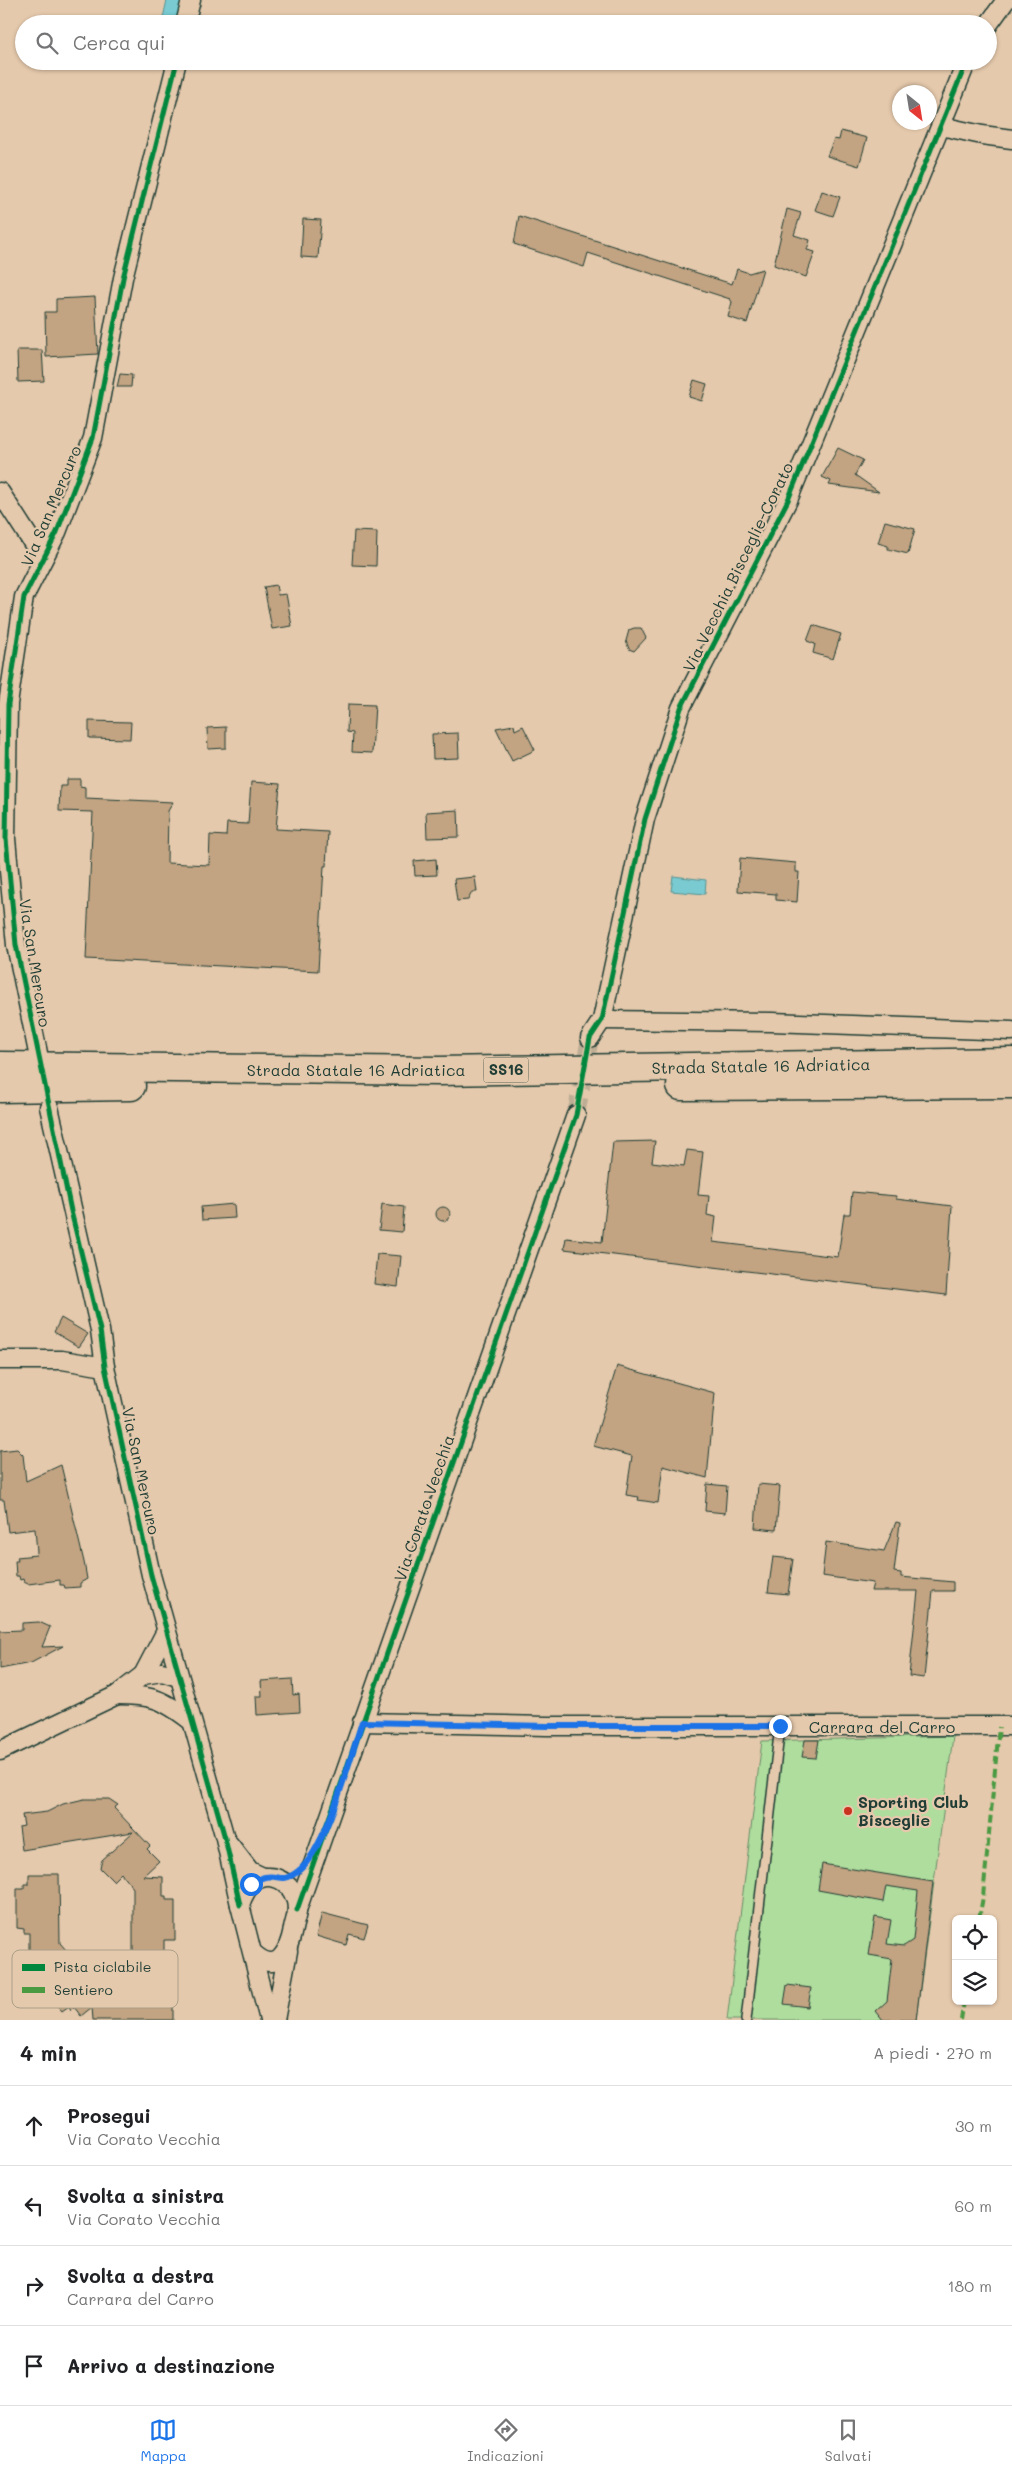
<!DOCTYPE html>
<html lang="it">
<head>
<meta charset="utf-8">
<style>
	body { margin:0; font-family:Mali,sans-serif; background:#f2f2f2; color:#202124 }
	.controls { position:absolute; right:15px; bottom:15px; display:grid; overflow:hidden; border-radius:8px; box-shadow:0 1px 4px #0004 }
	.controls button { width:45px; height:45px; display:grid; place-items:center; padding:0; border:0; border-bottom:1px solid #e0e0e0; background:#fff; color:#202124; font:25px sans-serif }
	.compass { position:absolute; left:892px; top:85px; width:45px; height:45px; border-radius:50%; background:#fff; box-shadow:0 1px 4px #0004; rotate:150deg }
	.stop { position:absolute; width:15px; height:15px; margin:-11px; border:4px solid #1a73e8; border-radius:50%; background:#fff }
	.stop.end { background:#1a73e8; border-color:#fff; box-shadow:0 1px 5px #0008 }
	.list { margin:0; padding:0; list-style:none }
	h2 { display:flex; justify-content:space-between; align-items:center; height:65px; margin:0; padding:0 20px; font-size:21px }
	h2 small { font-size:16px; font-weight:400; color:#757577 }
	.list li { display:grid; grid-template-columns:32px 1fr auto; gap:15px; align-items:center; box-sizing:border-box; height:80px; padding:0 20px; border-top:1px solid #e0e0e0 }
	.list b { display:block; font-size:19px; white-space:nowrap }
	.list p { margin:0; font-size:16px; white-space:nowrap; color:#757577 }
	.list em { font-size:16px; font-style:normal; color:#757577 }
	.icon { flex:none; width:28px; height:28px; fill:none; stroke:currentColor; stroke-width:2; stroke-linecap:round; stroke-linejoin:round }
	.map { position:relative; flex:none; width:1012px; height:2020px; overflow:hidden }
	.search { position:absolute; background:#fff; box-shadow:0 1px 4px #0004; left:15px; right:15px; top:15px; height:55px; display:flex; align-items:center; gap:12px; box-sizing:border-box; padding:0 18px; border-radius:28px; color:#757577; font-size:19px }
	.sheet { height:385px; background:#fff }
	nav { display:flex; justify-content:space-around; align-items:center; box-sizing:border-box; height:70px; border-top:1px solid #e0e0e0; background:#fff; font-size:14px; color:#757577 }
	nav a { display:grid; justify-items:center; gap:2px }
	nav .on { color:#1a73e8 }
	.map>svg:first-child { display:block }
	.green { fill:#afdd9d; stroke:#678d68 }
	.water { fill:#79cad1; stroke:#559292 }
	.building { fill:#c2a382; stroke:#1f3d34 }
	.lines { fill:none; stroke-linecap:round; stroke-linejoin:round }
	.minor-tunnel { stroke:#bdad94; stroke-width:18; stroke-dasharray:18 9; stroke-linecap:butt }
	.service-casing { stroke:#1f3d34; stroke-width:12 }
	.minor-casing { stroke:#1f3d34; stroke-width:21 }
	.trunk-casing { stroke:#1f3d34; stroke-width:31 }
	.service { stroke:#e5c9ac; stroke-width:9 }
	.minor { stroke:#e5c9ac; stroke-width:18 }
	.trunk { stroke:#e5c9ac; stroke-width:28 }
	.quiet { stroke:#4a9a42; stroke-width:4; stroke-dasharray:8 4; stroke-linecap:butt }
	.cycleway-casing { stroke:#e5c9ac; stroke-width:8 }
	.cycleway { stroke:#00873e; stroke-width:5 }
	.route { stroke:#1a73e8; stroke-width:6 }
	.poi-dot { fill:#c8321e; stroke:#e5c9ac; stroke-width:2 }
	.labels { text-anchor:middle; stroke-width:4.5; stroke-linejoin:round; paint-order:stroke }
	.shield { fill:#e5c9ac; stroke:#5a6758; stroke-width:1 }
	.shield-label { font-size:15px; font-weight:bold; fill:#1f3d34 }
	.street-label { font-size:16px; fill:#1f3d34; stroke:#e5c9ac }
	.poi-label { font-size:16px; font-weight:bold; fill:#1f3d34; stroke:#e5c9ac; text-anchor:start }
	.key { fill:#e5c9ac; stroke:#aa9f88; stroke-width:1 }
	.key-label { font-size:14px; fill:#1f3d34 }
</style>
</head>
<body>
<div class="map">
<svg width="1012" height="2020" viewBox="0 0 1012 2020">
	<rect width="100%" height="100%" fill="#e5c9ac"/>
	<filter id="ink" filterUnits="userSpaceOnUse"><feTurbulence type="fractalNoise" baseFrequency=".02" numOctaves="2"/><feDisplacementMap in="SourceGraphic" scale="10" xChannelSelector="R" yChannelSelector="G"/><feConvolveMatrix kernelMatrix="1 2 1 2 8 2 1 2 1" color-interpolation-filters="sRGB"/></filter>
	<g filter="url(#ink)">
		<!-- green -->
		<polygon class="green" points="953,1736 916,2020 727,2020 762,1741"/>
		<!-- water -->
		<g class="water">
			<polygon points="167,0 184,0 179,22 163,18"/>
			<polygon points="673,876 706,880 705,894 671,891"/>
		</g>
		<!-- building -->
		<g class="building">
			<polygon points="841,131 867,138 859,166 827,156 834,139 839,140"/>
			<polygon points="822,191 840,197 833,216 815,210"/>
			<polygon points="787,209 801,213 794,235 810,240 807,250 815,252 806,277 774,265"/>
			<polygon points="519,216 732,284 737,269 749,273 763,269 747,323 728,317 732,302 730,299 588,253 584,267 514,244"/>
			<polygon points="303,219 321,220 318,258 301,257"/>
			<polygon points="95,297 98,354 46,357 45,312 56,312 56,299"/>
			<polygon points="17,350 42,350 44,381 18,382"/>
			<polygon points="120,374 132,375 131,387 117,387"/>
			<polygon points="694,380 707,384 702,401 689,397"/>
			<polygon points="838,448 863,460 855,475 879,492 829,485 831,481 822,477"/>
			<polygon points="885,521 915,529 908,554 888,549 888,546 878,543"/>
			<polygon points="354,531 377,532 376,566 352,565"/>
			<polygon points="276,585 278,595 286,594 292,626 272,629 264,587"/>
			<polygon points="813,625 841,634 833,659 813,653 815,644 807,641"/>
			<polygon points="634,628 641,628 646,638 634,651 629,649 626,641 629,630"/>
			<polygon points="348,704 375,705 372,753 352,752 353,733 347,732"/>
			<polygon points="89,721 131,722 130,739 89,738"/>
			<polygon points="514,725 515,730 523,726 535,750 512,761 496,728"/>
			<polygon points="226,727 226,748 208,749 207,728"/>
			<polygon points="458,733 459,758 433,759 432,734"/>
			<polygon points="67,779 80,779 80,786 85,787 85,798 173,802 168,811 167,863 209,865 210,835 226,836 227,823 248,824 251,782 280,784 276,829 328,832 326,866 324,866 318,971 86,959 93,812 59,811 60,786 67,786"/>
			<polygon points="458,810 459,837 427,838 426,812"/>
			<polygon points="740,858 796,863 796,872 799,872 797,902 776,900 776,894 738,891"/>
			<polygon points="436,859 437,875 415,876 414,861"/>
			<polygon points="475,877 477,892 472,892 468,900 457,901 454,879"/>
			<polygon points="655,1141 652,1162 684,1166 687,1150 703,1152 698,1195 709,1196 707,1215 716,1217 713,1242 838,1257 844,1214 850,1214 852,1192 896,1196 896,1199 952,1206 946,1295 564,1249 566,1238 602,1242 613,1142"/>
			<polygon points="234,1204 235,1218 202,1220 201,1207"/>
			<polygon points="382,1204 404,1207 402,1232 379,1230"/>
			<circle cx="443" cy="1214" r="7"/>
			<polygon points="377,1254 401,1256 398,1287 374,1284"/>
			<polygon points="61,1318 88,1334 79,1347 54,1332"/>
			<polygon points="617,1366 715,1393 707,1478 663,1466 658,1503 638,1500 639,1497 626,1495 632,1456 593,1446"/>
			<polygon points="17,1449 23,1455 26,1481 61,1465 84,1562 87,1579 80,1583 80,1587 65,1588 64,1585 60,1585 60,1580 28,1584 24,1582 23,1579 20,1580 19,1576 16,1576 15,1561 18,1561 17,1557 36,1555 37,1552 35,1529 8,1532 4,1500 0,1500 0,1451"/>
			<polygon points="707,1484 727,1486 725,1513 705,1511"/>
			<polygon points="758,1484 780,1486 776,1530 755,1528"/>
			<polygon points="896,1522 900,1523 894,1572 901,1573 901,1577 953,1582 953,1591 933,1591 924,1678 909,1676 918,1591 871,1591 873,1583 822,1576 826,1542 884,1551"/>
			<polygon points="773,1557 793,1559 788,1594 768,1592"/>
			<polygon points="39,1622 50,1627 42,1647 63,1646 31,1663 0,1669 0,1631 22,1630 22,1623"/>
			<polygon points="292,1679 293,1695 299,1694 300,1712 257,1715 256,1696 262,1696 261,1681"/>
			<polygon points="805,1740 819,1740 816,1758 802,1757"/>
			<polygon points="84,1799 109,1799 118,1805 114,1808 150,1846 147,1849 159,1861 143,1876 163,1877 163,1896 166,1896 166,1900 175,1900 175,1940 164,1940 164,1954 133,1955 133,1888 121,1873 113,1881 100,1868 102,1860 133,1832 22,1850 19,1827 24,1826 22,1815 47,1812 63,1804"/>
			<polygon points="822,1864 933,1882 916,2020 883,2020 876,2011 887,2001 892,1959 869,1955 875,1917 891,1920 887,1944 904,1946 913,1940 918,1891 886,1886 883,1902 818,1890"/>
			<polygon points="29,1874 59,1874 60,1943 104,1994 173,1994 173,2020 93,2020 92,2007 81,2016 74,2007 71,2010 69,2006 62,2011 36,1981 43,1976 40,1973 42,1970 29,1954 29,1933 24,1933 24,1929 17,1928 17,1889 24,1889 24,1884 29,1884"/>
			<polygon points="322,1913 368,1925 364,1938 349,1934 346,1945 316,1936"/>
			<polygon points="787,1985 811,1988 808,2007 784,2004"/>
		</g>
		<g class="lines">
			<!-- minor-tunnel -->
			<polyline class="minor-tunnel" points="576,1115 590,1038"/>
			<!-- service casing -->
			<g class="service-casing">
				<polyline id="service" points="746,2020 780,1726"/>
			</g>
			<!-- minor casing -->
			<g class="minor-casing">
				<g id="minor">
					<polyline points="185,24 191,0"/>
					<polyline points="988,25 1006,0"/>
					<polyline points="941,126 982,135 1012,139"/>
					<polyline points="0,492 43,559"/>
					<polyline points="602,1020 772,1022 1012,1031"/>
					<polyline points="590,1038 602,1020 645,819 681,708 788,500 967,61"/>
					<polyline points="38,1053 16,945 6,839 8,704 24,597 57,532 93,438 123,278 177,61"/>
					<polyline points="49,1107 100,1330 105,1367 151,1575 225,1838 240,1905"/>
					<polyline points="0,1360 62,1360 105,1367"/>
					<polyline points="143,1675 162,1672 178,1677"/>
					<path d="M117,1695c36,0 45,4 73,25"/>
					<polyline points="362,1722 547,1726 1012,1726"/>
					<polyline points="0,1751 117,1695 143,1675 166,1631"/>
					<polyline points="229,1844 250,1871 263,1877"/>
					<polyline points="297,1910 576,1115"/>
					<path d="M252,1952c25,24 36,1 41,-23 1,-6 4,-13 4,-19 0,-17 -12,-34 -30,-33 -15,1 -23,16 -27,28l29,115"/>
					<polyline points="275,2020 288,1951"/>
				</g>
			</g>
			<!-- trunk casing -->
			<g class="trunk-casing">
				<g id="trunk">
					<polyline points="0,1066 439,1071 1012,1062"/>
					<polyline points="681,1086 1012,1084"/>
					<polyline points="0,1088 131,1086"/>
				</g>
			</g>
			<!-- service -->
			<use href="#service" class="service"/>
			<!-- minor -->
			<use href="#minor" class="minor"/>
			<!-- trunk -->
			<use href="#trunk" class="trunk"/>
			<!-- quiet -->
			<g class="quiet">
				<polyline points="979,1919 983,1897 999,1727"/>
				<polyline points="961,2020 964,2001"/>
			</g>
			<!-- cycleway casing -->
			<g class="cycleway-casing">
				<g id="cycleway">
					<polyline points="177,61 123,278 93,438 57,532 24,597 8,704 6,839 16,945 71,1211 100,1330 105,1367 151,1575 225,1838 240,1905"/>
					<polyline points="297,1910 576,1115 590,1038 602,1020 645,819 681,708 788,500 967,61"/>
				</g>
			</g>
			<!-- cycleway -->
			<use href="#cycleway" class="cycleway"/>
		</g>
	</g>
	<g class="lines" filter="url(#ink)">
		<!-- route -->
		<path class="route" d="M251,1884c4,-2 9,-6 14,-7 14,-3 16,7 32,-5 29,-20 53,-114 65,-150l185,4h233"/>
	</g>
	<!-- markers -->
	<circle class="poi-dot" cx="848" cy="1811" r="5"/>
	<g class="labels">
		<!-- shield labels -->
		<rect class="shield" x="483.5" y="1057.5" width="45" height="25" rx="4"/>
		<g class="shield-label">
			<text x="506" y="1075">SS16</text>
		</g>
		<!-- street labels -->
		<g class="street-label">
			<text transform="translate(51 506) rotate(-67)" y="6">Via San Mercuro</text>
			<text transform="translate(738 567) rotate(-64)" y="6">Via Vecchia Bisceglie-Corato</text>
			<text transform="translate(35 963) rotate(81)" y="6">Via San Mercuro</text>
			<text transform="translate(761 1066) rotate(-1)" y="6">Strada Statale 16 Adriatica</text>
			<text x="356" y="1076">Strada Statale 16 Adriatica</text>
			<text transform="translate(141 1471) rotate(78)" y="6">Via San Mercuro</text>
			<text transform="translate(424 1508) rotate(-71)" y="6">Via Corato Vecchia</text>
			<text x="882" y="1733">Carrara del Carro</text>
		</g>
		<!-- poi labels -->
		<g class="poi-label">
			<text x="858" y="1808">Sporting Club<tspan x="858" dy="18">Bisceglie</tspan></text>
		</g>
	</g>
	<!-- legend -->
	<rect x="12" y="1950" width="166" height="58" rx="8" class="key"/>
	<rect x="22" y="1964" width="23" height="7" fill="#00873e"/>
	<rect x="22" y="1987" width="23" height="6" fill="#4a9a42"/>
	<g class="key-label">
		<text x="54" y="1972">Pista ciclabile</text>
		<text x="54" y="1995">Sentiero</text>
	</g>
</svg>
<div class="controls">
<button><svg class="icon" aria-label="locate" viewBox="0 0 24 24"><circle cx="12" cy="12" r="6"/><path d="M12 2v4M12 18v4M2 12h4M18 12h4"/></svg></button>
<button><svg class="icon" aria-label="layers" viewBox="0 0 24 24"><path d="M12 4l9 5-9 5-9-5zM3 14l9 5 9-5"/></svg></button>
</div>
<svg class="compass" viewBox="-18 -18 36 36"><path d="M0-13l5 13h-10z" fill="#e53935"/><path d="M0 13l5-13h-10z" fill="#757577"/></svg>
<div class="stop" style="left:251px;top:1884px"></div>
<div class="stop end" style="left:780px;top:1726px"></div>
<div class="search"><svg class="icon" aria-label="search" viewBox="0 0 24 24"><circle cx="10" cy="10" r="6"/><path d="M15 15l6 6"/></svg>Cerca qui</div>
</div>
<section class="sheet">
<h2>4 min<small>A piedi · 270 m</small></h2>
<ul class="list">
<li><svg class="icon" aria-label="ahead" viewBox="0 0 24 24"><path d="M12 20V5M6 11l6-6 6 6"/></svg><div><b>Prosegui</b><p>Via Corato Vecchia</p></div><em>30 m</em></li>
<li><svg class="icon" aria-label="left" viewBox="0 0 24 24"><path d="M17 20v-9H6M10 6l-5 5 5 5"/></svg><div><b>Svolta a sinistra</b><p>Via Corato Vecchia</p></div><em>60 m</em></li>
<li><svg class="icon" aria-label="right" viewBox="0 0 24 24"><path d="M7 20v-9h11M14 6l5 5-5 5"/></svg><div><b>Svolta a destra</b><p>Carrara del Carro</p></div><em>180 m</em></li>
<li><svg class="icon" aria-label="arrive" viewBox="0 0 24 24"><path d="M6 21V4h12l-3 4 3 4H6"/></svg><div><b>Arrivo a destinazione</b></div></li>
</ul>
</section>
<nav>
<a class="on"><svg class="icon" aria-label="map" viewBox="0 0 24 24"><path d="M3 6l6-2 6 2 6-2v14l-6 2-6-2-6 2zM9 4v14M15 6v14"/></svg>Mappa</a>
<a><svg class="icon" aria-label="directions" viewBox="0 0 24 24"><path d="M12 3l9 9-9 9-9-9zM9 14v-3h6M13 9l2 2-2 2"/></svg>Indicazioni</a>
<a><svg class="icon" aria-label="saved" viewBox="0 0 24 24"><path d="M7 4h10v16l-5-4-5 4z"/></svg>Salvati</a>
</nav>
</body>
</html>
